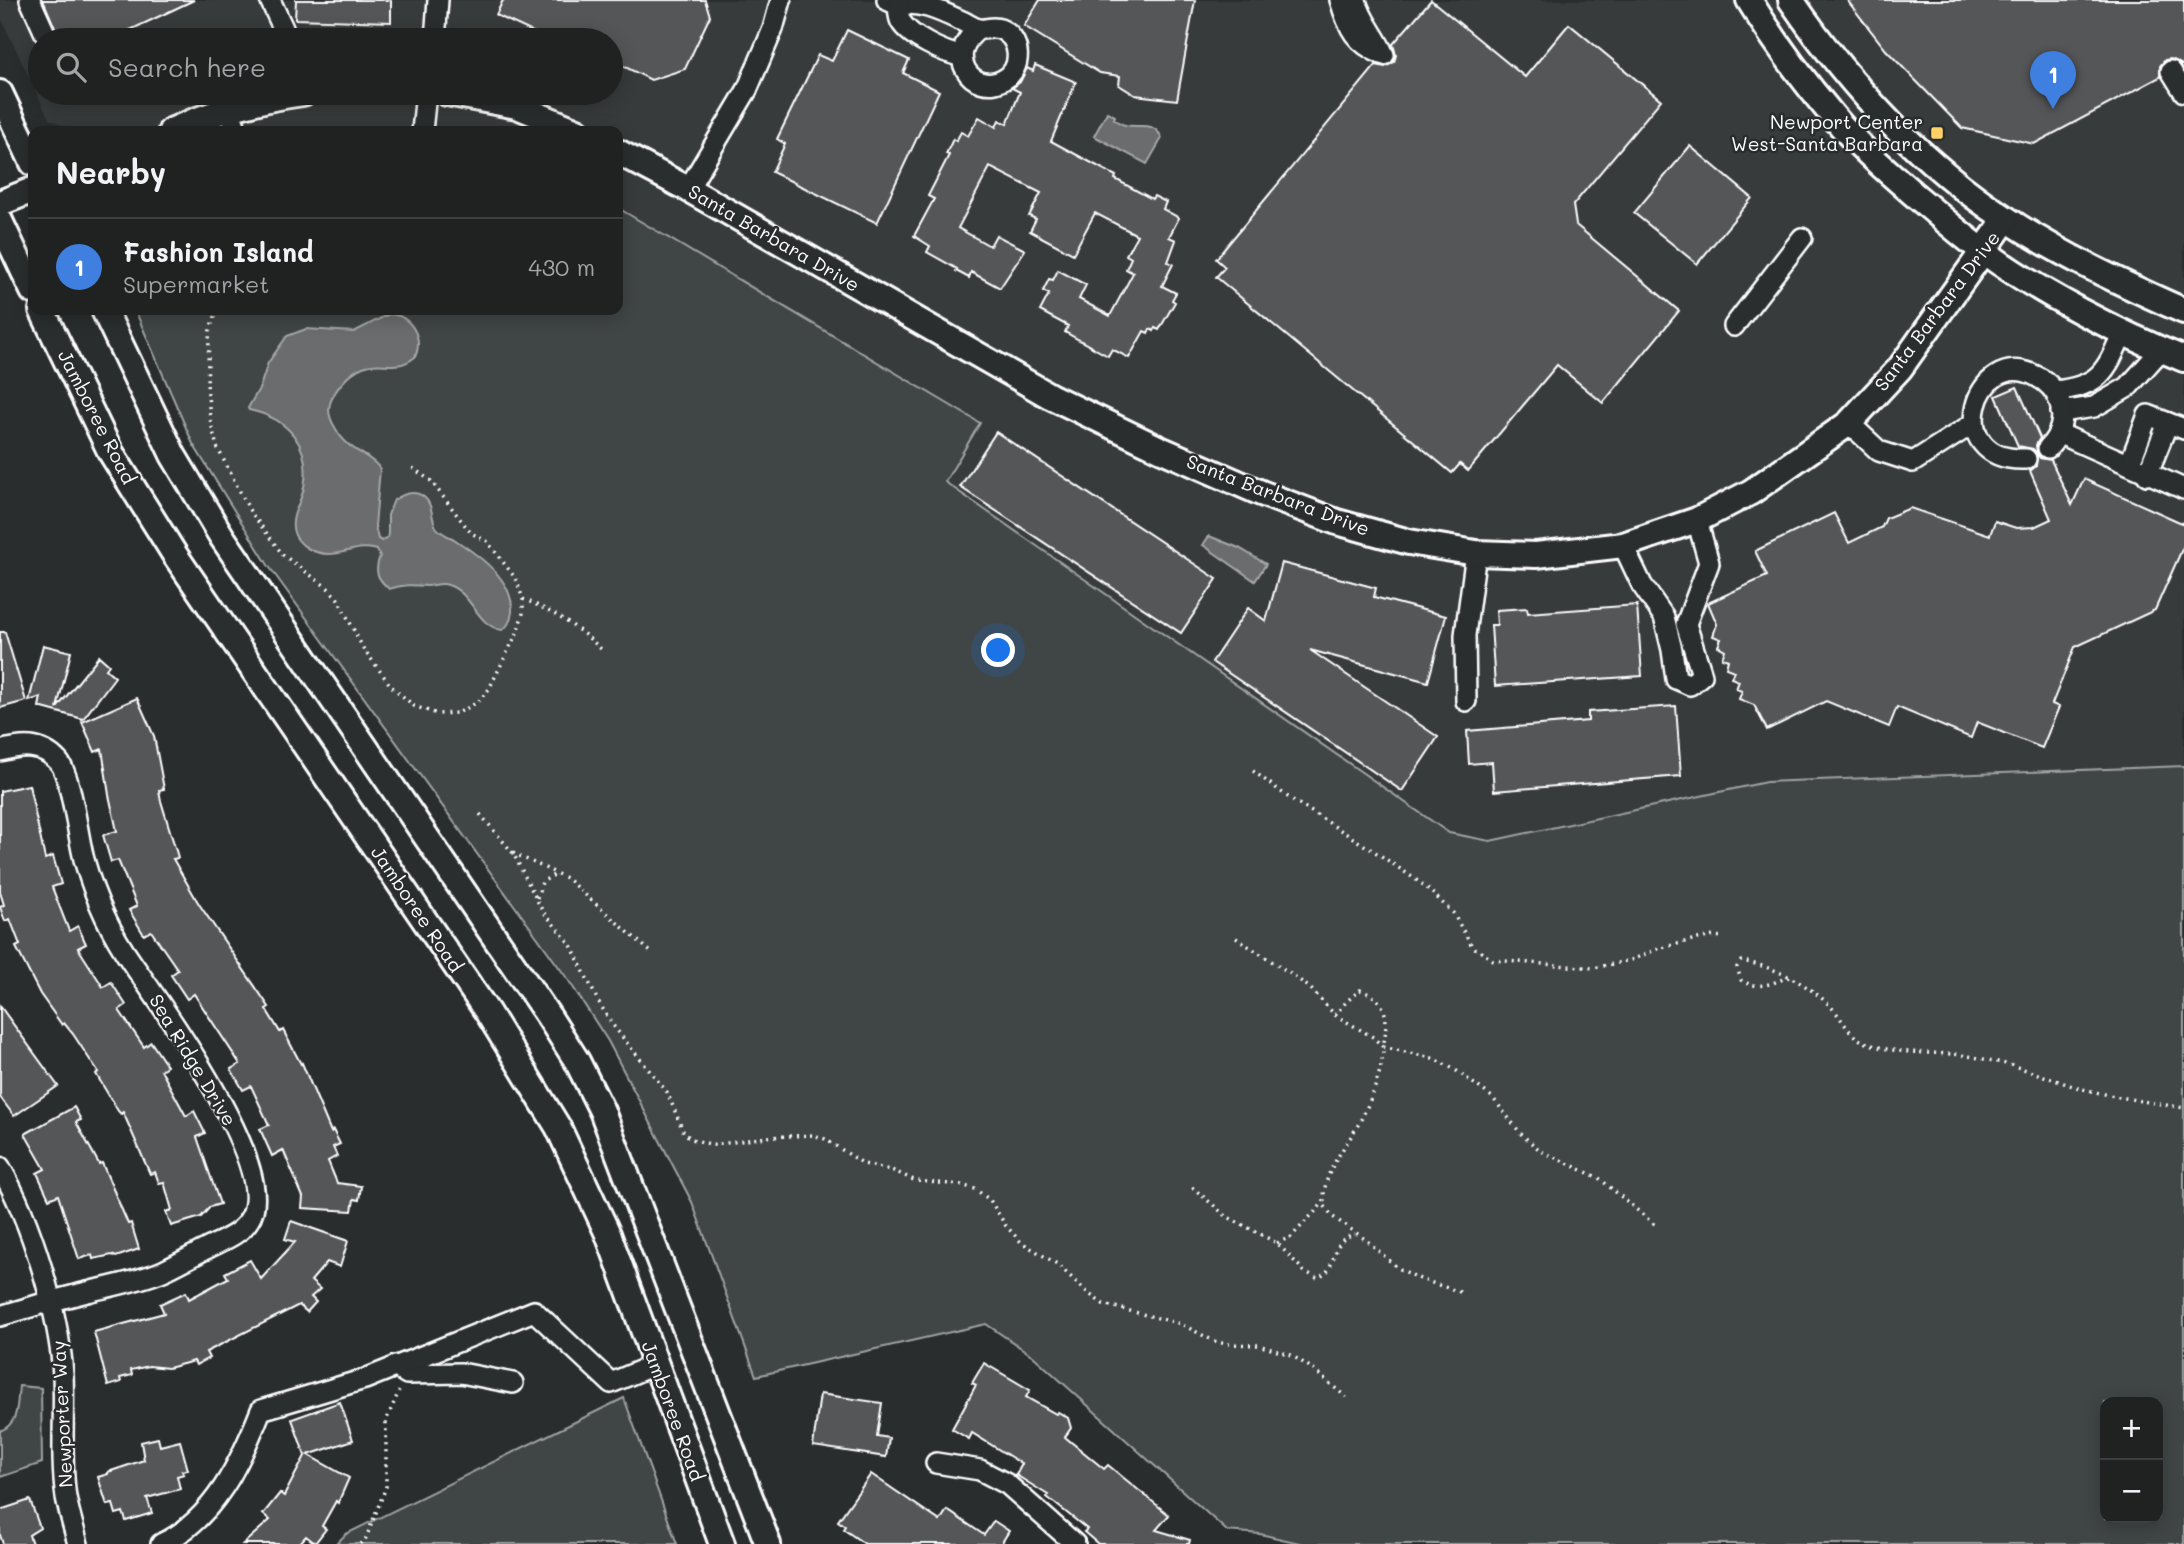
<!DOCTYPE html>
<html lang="en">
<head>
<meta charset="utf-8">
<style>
	body { margin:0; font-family:Mali,sans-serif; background:#2d2f2f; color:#f1f3f6 }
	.controls { position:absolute; right:21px; bottom:21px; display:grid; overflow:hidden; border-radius:14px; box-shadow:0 4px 18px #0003 }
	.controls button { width:63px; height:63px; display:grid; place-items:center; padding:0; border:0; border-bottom:2px solid #3d3f40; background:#202222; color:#f1f3f6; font:35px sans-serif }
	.you { position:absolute; left:999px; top:651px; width:24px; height:24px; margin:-18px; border:5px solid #fff; border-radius:50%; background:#1a73e8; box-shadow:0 0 0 10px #1a73e833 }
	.badge { display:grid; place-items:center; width:46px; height:46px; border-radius:50%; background:#8bbbb9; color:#fff; font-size:23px; font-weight:700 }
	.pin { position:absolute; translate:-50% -58px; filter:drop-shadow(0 2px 4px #0008) }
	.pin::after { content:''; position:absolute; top:37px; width:24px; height:21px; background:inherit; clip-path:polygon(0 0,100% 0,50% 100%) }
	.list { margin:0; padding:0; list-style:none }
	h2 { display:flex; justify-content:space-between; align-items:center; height:91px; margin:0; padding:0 28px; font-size:30px }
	h2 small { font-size:23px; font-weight:400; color:#a2a4a5 }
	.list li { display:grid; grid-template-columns:46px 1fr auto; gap:21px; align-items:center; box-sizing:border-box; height:98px; padding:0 28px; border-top:2px solid #3d3f40 }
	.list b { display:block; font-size:26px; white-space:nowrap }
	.list p { margin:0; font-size:23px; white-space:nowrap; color:#a2a4a5 }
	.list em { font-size:23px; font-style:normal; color:#a2a4a5 }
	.icon { flex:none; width:38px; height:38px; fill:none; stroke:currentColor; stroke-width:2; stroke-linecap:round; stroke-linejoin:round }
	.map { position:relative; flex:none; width:2184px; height:1544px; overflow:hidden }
	.search { position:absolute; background:#202222; box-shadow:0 4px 18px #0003; left:28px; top:28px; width:595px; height:77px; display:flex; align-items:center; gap:18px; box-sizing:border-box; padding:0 24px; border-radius:38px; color:#a2a4a5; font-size:26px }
	.panel { position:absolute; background:#202222; box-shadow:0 4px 18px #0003; left:28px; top:126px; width:595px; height:189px; border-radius:14px }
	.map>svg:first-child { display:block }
	.built { fill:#373a3b; fill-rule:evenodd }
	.green { fill:#414445; stroke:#a0a2a2; stroke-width:2; fill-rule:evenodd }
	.water { fill:#6a6c6d; stroke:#a6a7a7; stroke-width:2 }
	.building { fill:#555758; stroke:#fff; stroke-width:2 }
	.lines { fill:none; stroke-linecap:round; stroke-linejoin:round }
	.minor-casing { stroke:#fff; stroke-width:24 }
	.major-casing { stroke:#fff; stroke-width:30 }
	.path { stroke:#fff; stroke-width:3.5; stroke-dasharray:2 5; stroke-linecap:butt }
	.minor { stroke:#2a2d2e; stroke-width:19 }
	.major { stroke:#2a2d2e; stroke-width:24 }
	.poi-dot { fill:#ffd166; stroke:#2a2d2e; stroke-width:2.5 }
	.labels { text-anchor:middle; stroke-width:5; stroke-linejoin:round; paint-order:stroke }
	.poi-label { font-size:19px; fill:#fff; stroke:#2a2d2e; text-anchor:end }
	.street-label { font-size:19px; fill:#fff; stroke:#2a2d2e }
</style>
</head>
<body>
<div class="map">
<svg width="2184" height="1544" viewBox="0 0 2184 1544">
	<rect width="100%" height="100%" fill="#2a2d2e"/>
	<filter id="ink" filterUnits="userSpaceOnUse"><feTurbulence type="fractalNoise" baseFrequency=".0143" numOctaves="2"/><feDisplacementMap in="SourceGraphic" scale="14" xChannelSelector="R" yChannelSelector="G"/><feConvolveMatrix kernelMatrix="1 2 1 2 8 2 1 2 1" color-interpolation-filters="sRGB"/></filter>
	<g filter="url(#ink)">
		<!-- built -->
		<path class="built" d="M0,0h2184v766l-418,16 -277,59 -41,-8 -503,-351 35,-59 -362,-215v-77h-198l-13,-2 -73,-1 -15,3h-251l-2,-4 -17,-8 -49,-103zM40,40h571v53h-571z"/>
		<!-- green -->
		<g class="green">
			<path d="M618,208l362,215 -35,59 504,351 41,8 276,-59 418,-16v778h-880l-44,-10 -33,-3 -194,-175 -47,-32 -230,52 -64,-174 -84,-161 -39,-60 -301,-416 -75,-121 -58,-134h483zM2105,1402h53v116h-53z"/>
			<path d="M19,1386l22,2 1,75 -42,14v-46c19,-7 17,-27 19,-45z"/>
			<polygon points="624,1398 677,1544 336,1544 346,1534"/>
		</g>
		<!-- water -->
		<g class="water">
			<path d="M1107,112l8,4 -1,3c18,16 37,-4 48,19l-15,26 -53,-28z"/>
			<path d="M389,314c22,1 35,24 26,43 -20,16 -32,2 -52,10 -14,5 -33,27 -34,42 0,7 3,14 7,20 12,23 35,25 44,40l-5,57 3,13 4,2 6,-4v-22l6,-15c9,-6 20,-11 30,-3 9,7 7,21 12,30 4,6 12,9 18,12 24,16 60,40 58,73 -1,8 -3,14 -10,18 -26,-4 -29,-37 -54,-45 -8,-3 -14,1 -21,1 -14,-1 -23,-2 -38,3 -12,-11 -15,-17 -9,-33l-3,-6c-22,-8 -42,13 -68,-1 -8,-4 -15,-12 -16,-21 -2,-14 9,-27 11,-41 8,-41 -16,-69 -55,-77l-1,-2 12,-21 8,-24 19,-27 19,-7 48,3z"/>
			<polygon points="1209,536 1239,548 1266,564 1255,581 1203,545"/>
		</g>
		<!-- building -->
		<g class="building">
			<polygon points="43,0 194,0 109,40 60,40"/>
			<polygon points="296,0 391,0 391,22 295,19"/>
			<polygon points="503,0 705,0 710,16 685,69 651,80 611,60 611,40 550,40 496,15"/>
			<polygon points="1040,0 1195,0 1177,100 1135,95 1119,85 1120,76 1100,73 1024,26"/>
			<polygon points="1431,0 1525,77 1569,24 1661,100 1573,205 1576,225 1679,311 1603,403 1557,365 1468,471 1460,464 1452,473 1216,277 1225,267 1216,259 1376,65 1385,67 1394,62 1396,55 1393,44"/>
			<polygon points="1847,0 2184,0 2184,64 2182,65 2171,59 2165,60 2160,66 2160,77 2034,144 1962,128 1886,50"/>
			<polygon points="847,30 909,60 903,73 939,91 877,223 772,172 785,144 777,139 818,55 832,61"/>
			<polygon points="1035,65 1076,82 1051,141 1116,176 1115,179 1152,199 1154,196 1166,202 1163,209 1179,218 1169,237 1176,240 1168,262 1173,264 1162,286 1176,293 1172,300 1175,302 1159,330 1155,328 1154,331 1150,329 1148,333 1144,331 1129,358 1112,349 1108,356 1065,332 1068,326 1040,311 1049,294 1043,291 1049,279 1053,280 1058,270 1086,285 1079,299 1110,316 1133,273 1126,269 1131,258 1126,255 1137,235 1095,213 1073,254 1030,231 1036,219 1029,216 1041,193 990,167 958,228 990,246 996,235 1025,250 1000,288 971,272 969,278 956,271 957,269 927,252 930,246 914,236 934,199 928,196 949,155 946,154 953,139 956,141 961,132 968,136 979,117 996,127 999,120 1007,124 1020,92 1012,88 1020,82 1027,68 1033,71"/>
			<polygon points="1690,146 1752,198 1697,264 1634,213"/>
			<polygon points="2017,387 2040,438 2036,445 2037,453 2040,458 2051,460 2072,505 2084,479 2184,524 2184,545 2155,610 2075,647 2052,704 2059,707 2042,748 1977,722 1971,738 1897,707 1889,727 1826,701 1767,730 1754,705 1739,699 1742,691 1736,689 1739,681 1731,678 1734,671 1726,668 1728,660 1722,658 1725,650 1718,646 1721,639 1713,636 1717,624 1708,603 1767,576 1755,551 1834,513 1849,543 1882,527 1886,518 1910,508 1990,535 1995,521 2016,528 2034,527 2051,519 2030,471 2036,466 2037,454 2033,449 2018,446 1996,396"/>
			<polygon points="996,432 1217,579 1181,633 960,487"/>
			<polygon points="1282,563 1376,588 1374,597 1446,616 1428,682 1310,650 1438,737 1402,791 1212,662 1248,608 1266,621"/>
			<polygon points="1637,605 1642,676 1495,686 1491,625 1497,625 1496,610 1527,608 1528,613"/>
			<polygon points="0,632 5,632 26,701 0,708"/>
			<polygon points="43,645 71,652 57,708 99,656 109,665 106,669 115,677 83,719 39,707 41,697 29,701"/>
			<polygon points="137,698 154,736 164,789 159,790 161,801 177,854 178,858 173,859 199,904 269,1007 266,1009 280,1032 283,1030 301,1064 302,1063 331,1132 333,1130 340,1144 333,1147 337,1156 328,1161 337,1183 361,1186 359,1200 354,1199 352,1211 302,1208 303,1197 283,1150 272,1156 260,1129 269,1125 251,1086 243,1090 231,1069 240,1064 194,994 187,999 171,975 178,970 151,931 144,935 129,910 137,906 118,860 111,862 103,835 117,831 109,795 102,749 95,752 82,722"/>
			<polygon points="1676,706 1681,776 1494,791 1492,762 1469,764 1467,731 1588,721 1588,712"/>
			<polygon points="29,785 45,859 53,856 61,884 52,887 69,931 78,926 86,944 78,948 103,987 111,982 126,1005 119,1010 144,1047 151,1042 167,1066 161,1070 186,1116 194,1111 205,1133 197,1137 220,1204 210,1207 201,1217 171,1226 166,1212 172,1210 164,1182 159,1183 155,1172 150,1174 123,1112 121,1114 118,1111 96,1074 98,1072 73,1034 64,1023 62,1025 40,994 16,947 20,945 10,919 5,921 0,907 4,905 0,892 0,791"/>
			<polygon points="0,1006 58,1086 14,1116 0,1097"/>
			<polygon points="74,1107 81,1120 76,1122 99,1164 102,1163 128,1224 131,1223 139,1249 116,1257 112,1255 93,1259 92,1255 79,1259 58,1195 49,1199 37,1173 45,1169 25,1134"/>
			<polygon points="291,1221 348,1241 340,1267 327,1262 311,1281 320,1289 311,1297 316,1302 307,1312 299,1305 216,1347 206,1352 209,1358 196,1365 194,1361 168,1368 149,1366 131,1370 132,1375 120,1378 121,1382 108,1386 94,1332 164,1313 160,1304 186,1292 189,1299 228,1278 225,1273 250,1260 261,1279 295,1242 285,1239"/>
			<polygon points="984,1363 1030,1390 1026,1397 1056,1414 1058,1412 1068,1418 1071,1428 1065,1437 1104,1469 1108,1465 1169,1515 1156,1530 1190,1540 1189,1544 1098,1544 1084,1532 1087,1529 1047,1497 1048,1495 1016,1475 1022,1464 972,1433 969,1439 952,1429 976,1385 972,1383"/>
			<polygon points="820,1394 882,1403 877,1436 889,1438 886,1457 813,1446"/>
			<polygon points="340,1402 353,1440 308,1455 349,1478 338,1503 336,1501 322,1526 326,1529 315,1543 306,1536 299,1544 243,1544 270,1520 263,1514 280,1493 284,1496 305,1456 292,1419"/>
			<polygon points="158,1438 160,1446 180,1441 188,1470 182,1471 184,1474 177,1476 180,1489 147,1498 152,1513 126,1521 123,1512 116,1514 113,1504 107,1505 98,1477 108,1474 108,1472 144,1460 141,1442"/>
			<polygon points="871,1474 940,1521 947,1510 984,1535 994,1521 1009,1531 1001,1544 865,1544 843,1529 845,1526 838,1521"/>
			<polygon points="30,1500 40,1528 29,1535 32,1544 3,1544 0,1535 0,1510"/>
		</g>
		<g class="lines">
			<!-- minor casing -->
			<g class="minor-casing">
				<g id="minor">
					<polyline points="30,0 48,40"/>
					<polyline points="270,0 283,28 285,40"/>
					<path d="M887,0l11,5c22,-5 46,8 66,17 4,2 10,6 15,7 7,1 13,-3 21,0 21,8 24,40 3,51 -31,16 -60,-26 -24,-51"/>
					<path d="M1340,0c8,28 16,44 44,55 -8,-20 -23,-34 -28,-55"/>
					<path d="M898,5c1,6 0,11 3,17 9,15 43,31 60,34"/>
					<polyline points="435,40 438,0"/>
					<polyline points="2171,71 2184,92"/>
					<polyline points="229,110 237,131"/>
					<polyline points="422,131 426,93"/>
					<polyline points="688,189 747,90 773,29 781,0"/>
					<polyline points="1734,326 1802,238"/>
					<path d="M2055,391c46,-5 51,-20 68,-59"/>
					<polyline points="2061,412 2094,407 2128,387 2161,350"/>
					<polyline points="1849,423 1879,451 1913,462 1974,423"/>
					<polyline points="2058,433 2184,489"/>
					<polyline points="2133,455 2148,415 2184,429"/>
					<path d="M2026,459c-87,4 -51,-115 10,-83 12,6 20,14 24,27 5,16 0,33 -12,45"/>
					<polyline points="2147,475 2168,423"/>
					<polyline points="1623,545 1642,585 1664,617 1672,650 1676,679 1690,685 1702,675 1686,624 1709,563 1697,520"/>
					<polyline points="1466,701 1465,635 1476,553"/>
					<path d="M0,751c22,-6 41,-8 58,10 14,14 20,80 27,102 10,35 26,70 47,100 30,43 150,209 117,257 -9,15 -28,21 -43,29 -14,7 -28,15 -43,22 -24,10 -51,15 -76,21 -29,7 -58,15 -87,24"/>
					<path d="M0,1167c31,53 59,146 63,208 2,40 -3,82 3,122 3,16 8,32 12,47"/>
					<polyline points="395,1366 407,1374 461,1373 513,1383"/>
					<polyline points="936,1463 980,1470 1007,1484 1075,1544"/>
					<path d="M161,1544c53,-24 80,-83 100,-134l104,-31 169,-68 77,72 45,-19"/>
				</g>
			</g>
			<!-- major casing -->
			<g class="major-casing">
				<g id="major">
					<path d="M1749,0c25,41 53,79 84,116 25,30 55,56 84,81 22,18 43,37 66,54 57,42 135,82 201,108"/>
					<path d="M1791,0c58,85 128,162 214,218 56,37 118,66 179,93"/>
					<polyline points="0,93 33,163"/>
					<polyline points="447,93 517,106 577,131"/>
					<path d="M171,131c42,-19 87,-32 132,-38"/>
					<polyline points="618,152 688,189 1050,396 1160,449 1261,493 1337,522 1409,542 1476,553 1536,555 1623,545 1697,520 1751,492 1849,423 1900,368 2006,219"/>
					<polyline points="0,203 33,190"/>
					<polyline points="0,221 33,291"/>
					<polyline points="42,310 110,451 175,555 488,1013 558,1127 608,1234 722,1544"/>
					<polyline points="104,310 173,455 222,537 549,1017 577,1061 602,1111 768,1544"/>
				</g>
			</g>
			<!-- path -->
			<g class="path">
				<polyline points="218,310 210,328 209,341 207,383 210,419 217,447 250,511 283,555 328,588 338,599 363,648 391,686 414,706 437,714 458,713 478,702 489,689 517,633 523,613 523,599 516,579 487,541 471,533 431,481 410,466"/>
				<path d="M523,599c29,12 55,28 78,50"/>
				<polyline points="1253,771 1288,797 1380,855 1425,886 1453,913 1472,946 1493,960 1594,968 1631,960 1658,949 1692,940 1714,936 1723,937"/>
				<polyline points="480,814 513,853 542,910 571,945 596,997 611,1023 667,1092 684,1133 692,1139 713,1145 767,1137 814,1135 825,1139 864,1164 894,1171 916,1181 961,1185 975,1189 990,1200 1006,1226 1021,1242 1057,1264 1089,1294 1103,1304 1181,1324 1214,1341 1226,1344 1258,1345 1291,1355 1310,1367 1346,1397"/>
				<polyline points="513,853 566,878 652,953"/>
				<polyline points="537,898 542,882 554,875"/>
				<polyline points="1236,938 1290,973 1310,988 1335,1015 1373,1037 1383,1047"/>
				<path d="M1789,977c-17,6 -31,14 -48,3l-4,-13 4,-6c35,6 69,23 93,49 11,13 16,27 33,33 27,11 55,9 84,11 14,1 28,4 42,7 30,6 57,18 86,27 34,9 70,14 105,20"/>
				<path d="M1335,1015l11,-13 14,-12c30,10 28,31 23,57"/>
				<path d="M1192,1187l34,29 51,27 27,28 13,7c23,-7 10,-38 38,-44"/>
				<polyline points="1277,1243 1291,1237 1324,1202"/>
				<path d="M1460,1292l-40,-13 -22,-11 -33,-29 -32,-22 -9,-12c-2,-31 16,-50 31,-75 12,-19 29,-60 28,-83l49,11 22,11 38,28 30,38 19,16 58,27 56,47"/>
				<polyline points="360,1544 366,1538 386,1487 386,1421 399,1391"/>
			</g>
			<!-- minor -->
			<use href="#minor" class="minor"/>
			<!-- major -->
			<use href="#major" class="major"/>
		</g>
	</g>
	<!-- markers -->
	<rect class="poi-dot" x="1930" y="126" width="14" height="14" rx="3.5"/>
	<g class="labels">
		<!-- poi labels -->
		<g class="poi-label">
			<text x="1923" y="129">Newport Center<tspan x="1923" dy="22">West-Santa Barbara</tspan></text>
		</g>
		<!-- street labels -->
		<g class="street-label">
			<text transform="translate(774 238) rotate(30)" y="7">Santa Barbara Drive</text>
			<text transform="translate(1937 311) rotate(-53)" y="7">Santa Barbara Drive</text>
			<text transform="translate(97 417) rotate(63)" y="7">Jamboree Road</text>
			<text transform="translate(1278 495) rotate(21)" y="7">Santa Barbara Drive</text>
			<text transform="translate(417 909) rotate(56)" y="7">Jamboree Road</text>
			<text transform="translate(193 1060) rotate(59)" y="7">Sea Ridge Drive</text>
			<text transform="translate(673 1411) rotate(70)" y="7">Jamboree Road</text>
			<text transform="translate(62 1414) rotate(-93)" y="7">Newporter Way</text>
		</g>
	</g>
</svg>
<div class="controls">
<button>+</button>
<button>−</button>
</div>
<div class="you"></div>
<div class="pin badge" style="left:2053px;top:109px;background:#3f7fe0">1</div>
<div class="search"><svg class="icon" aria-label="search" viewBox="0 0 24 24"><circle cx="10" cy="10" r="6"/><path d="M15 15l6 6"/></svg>Search here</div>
<section class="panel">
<h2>Nearby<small></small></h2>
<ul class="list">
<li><span class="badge" style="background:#3f7fe0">1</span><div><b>Fashion Island</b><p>Supermarket</p></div><em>430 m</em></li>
</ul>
</section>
</div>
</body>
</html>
